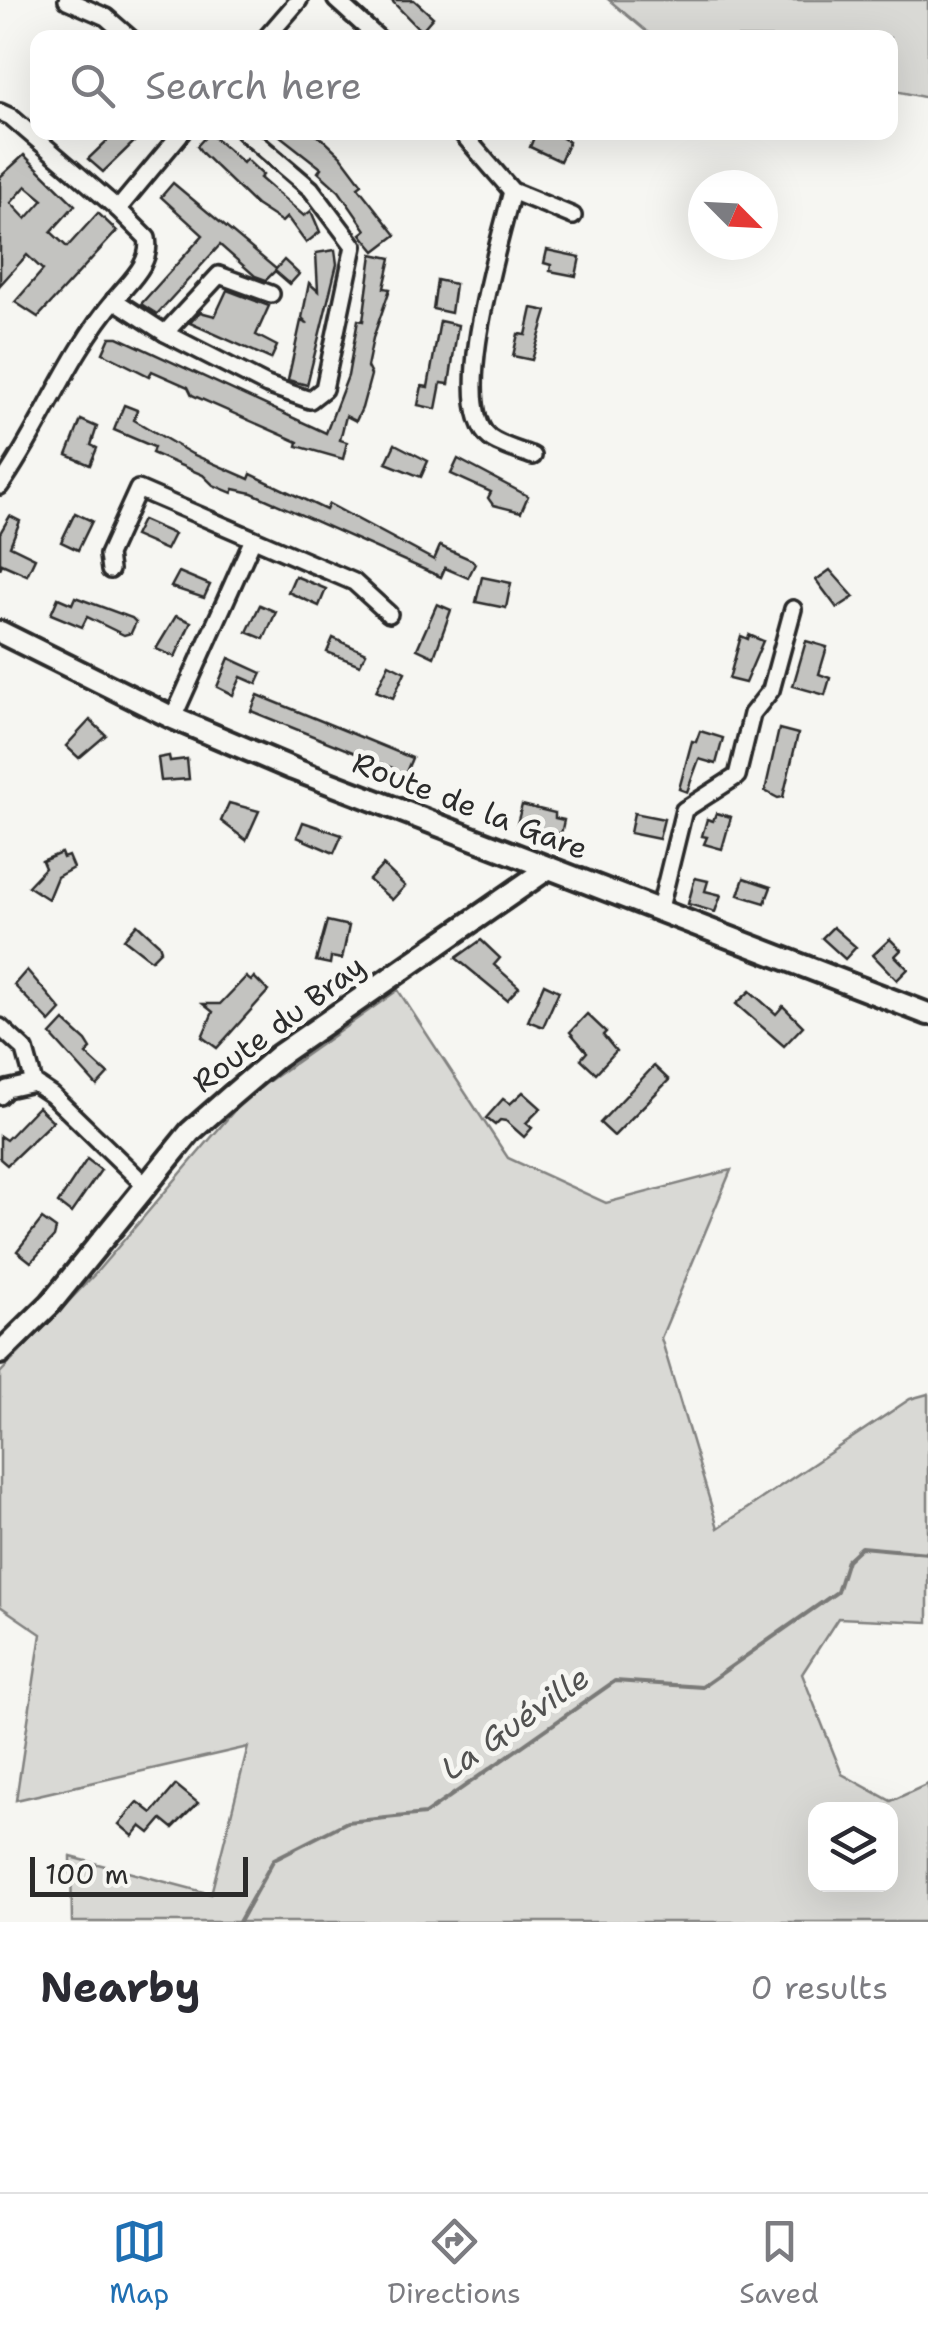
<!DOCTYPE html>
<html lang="en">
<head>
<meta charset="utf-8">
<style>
	body { margin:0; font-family:"Shantell Sans",sans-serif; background:#f7f7f7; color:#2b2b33 }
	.controls { position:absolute; right:30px; bottom:30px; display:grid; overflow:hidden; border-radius:20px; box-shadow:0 10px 40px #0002 }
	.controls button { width:90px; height:90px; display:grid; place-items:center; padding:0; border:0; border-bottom:2px solid #e1e1e2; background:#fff; color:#2b2b33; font:50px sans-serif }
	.compass { position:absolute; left:688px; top:170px; width:90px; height:90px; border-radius:50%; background:#fff; box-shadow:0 10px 40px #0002; rotate:114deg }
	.scale { position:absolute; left:30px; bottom:25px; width:218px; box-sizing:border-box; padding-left:10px; border:5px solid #2b2b2b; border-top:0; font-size:28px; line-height:35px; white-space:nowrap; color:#2b2b2b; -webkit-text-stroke:8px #f6f6f2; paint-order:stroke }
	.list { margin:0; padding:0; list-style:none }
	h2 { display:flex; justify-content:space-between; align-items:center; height:130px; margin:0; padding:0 40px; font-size:42px }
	h2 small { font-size:32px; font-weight:400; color:#7c7c81 }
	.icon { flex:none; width:55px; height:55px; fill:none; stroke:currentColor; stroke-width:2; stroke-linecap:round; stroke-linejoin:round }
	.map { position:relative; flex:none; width:928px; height:1922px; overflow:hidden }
	.search { position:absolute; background:#fff; box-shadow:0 10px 40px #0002; left:30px; right:30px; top:30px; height:110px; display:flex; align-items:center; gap:25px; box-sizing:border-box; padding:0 35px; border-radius:20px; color:#7c7c81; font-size:38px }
	.sheet { height:270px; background:#fff }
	nav { display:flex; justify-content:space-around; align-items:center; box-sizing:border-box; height:140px; border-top:2px solid #e1e1e2; background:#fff; font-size:28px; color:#7c7c81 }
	nav a { display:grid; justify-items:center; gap:5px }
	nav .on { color:#1f6fb2 }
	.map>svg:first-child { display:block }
	.green { fill:#d9d9d5; stroke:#828280; stroke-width:2.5; fill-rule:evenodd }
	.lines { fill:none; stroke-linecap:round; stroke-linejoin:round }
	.stream { stroke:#7a7a78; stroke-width:4 }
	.building { fill:#c3c3c0; stroke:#2b2b2b; stroke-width:2.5; fill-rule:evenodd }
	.street-casing { stroke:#2b2b2b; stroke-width:22 }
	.secondary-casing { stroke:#2b2b2b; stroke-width:28 }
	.street { stroke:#f6f6f2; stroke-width:15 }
	.secondary { stroke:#f6f6f2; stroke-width:20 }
	.labels { text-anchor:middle; stroke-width:10; stroke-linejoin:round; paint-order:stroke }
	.street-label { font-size:30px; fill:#2b2b2b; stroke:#f6f6f2 }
	.water-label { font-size:32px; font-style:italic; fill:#525251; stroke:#f6f6f2 }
</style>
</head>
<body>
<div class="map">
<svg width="928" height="1922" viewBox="0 0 928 1922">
	<rect width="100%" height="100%" fill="#f6f6f2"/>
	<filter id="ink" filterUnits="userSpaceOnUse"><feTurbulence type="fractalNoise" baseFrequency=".01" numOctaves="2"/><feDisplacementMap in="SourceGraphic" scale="20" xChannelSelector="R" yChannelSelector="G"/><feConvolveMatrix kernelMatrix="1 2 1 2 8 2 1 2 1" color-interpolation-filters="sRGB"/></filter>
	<g filter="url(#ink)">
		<!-- green -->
		<g class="green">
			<polygon points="609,0 928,0 928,98 891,90 890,38 653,37"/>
			<path d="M398,990l110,168 98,45 125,-33 -70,168 57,190 192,-129 18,-5v228l-90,-4 -36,56 40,100 49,27 37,-17v138h-856l-1,-65 140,37 37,-147 -232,53 25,-166 -41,-28v-233l95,-99 150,-176zM816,1810h74v74h-74z"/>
		</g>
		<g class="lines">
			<!-- stream -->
			<polyline class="stream" points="239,1922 274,1859 347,1822 425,1814 615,1681 702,1687 837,1592 847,1560 861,1547 928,1553"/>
		</g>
		<!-- building -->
		<g class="building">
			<polygon points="391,0 414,0 433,17 421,31"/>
			<polygon points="116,132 134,142 103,172 88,159"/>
			<polygon points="275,132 312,132 325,141 341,156 362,184 358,187 396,235 375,251 361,234 366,230 339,191 318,172 321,168"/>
			<polygon points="536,132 553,132 569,142 560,161 530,147"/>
			<polygon points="209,133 243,163 246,159 263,175 260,178 304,216 311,211 320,232 306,243 287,217 282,222 256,205 202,153 197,146"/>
			<path d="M24,155l51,50 -24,27 16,15 31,-34 19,18 -79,86 -23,-15 28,-32 -16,-15 -27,30v-108zM26,186l17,14 -17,19 -15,-16z"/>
			<polygon points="173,183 276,269 284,260 299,274 290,284 275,271 266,280 255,276 220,245 157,314 141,304 203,235 161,197"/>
			<polygon points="335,250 337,264 307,385 288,380 301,321 308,324 302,318 309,283 318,291 316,253"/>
			<polygon points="547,250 580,257 576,276 550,271 551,265 544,263"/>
			<polygon points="372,254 391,258 384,288 390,289 373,338 367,367 371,375 362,408 356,421 346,416 340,440 347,442 343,459 297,446 298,442 192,395 188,387 152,371 149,376 103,353 110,337 118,337 326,433 348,376 358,320 363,321"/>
			<polygon points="437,280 455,284 451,313 433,309"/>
			<polygon points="227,290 269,306 256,335 277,346 271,359 190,323 200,312 215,316"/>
			<polygon points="532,308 547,311 532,360 513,356 518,334 526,335"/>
			<polygon points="440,321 458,325 449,384 441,383 436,409 418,405 422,386 428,387"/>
			<polygon points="124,405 137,410 134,420 192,454 249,479 251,474 326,510 329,504 434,560 440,546 472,560 475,564 468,578 445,568 441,577 252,493 234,489 232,493 213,485 203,475 152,453 154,447 114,430"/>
			<polygon points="81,420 97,427 91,445 97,448 90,465 67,455"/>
			<polygon points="395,444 428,461 421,477 386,463"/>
			<polygon points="458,459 528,496 521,512 493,505 488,498 491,492 451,474"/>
			<polygon points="75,513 92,521 78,550 61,542"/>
			<polygon points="10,516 20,521 10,546 35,558 27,575 2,564 0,569 0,533"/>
			<polygon points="142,520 174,534 166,550 134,536"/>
			<polygon points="830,570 854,597 837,608 816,580"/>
			<polygon points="179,572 210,585 204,598 171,587"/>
			<polygon points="295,576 326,589 319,606 288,592"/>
			<polygon points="482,577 511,583 506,608 476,602"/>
			<polygon points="75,597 132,618 136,622 131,633 124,635 87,617 82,627 51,614 58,598 72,604"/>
			<polygon points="437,604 451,610 434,657 417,649"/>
			<polygon points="260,605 276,612 264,639 247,632"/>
			<polygon points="176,616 191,622 175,657 156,649"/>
			<polygon points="749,635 763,641 745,683 729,679 741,636 748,639"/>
			<polygon points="333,638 366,653 360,665 327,652"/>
			<polygon points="806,641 827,647 819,674 830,678 825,695 793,686"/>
			<polygon points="229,658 262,673 257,684 241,677 233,695 217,687"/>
			<polygon points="389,664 405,672 393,698 376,691"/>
			<polygon points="258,695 412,758 404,777 394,773 395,769 251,711"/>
			<polygon points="90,720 106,735 79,758 66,746"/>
			<polygon points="779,729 798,734 783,797 778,798 765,791"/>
			<polygon points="700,731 723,738 716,764 699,759 687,792 679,789 692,741 696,742"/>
			<polygon points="169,756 170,761 187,759 189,779 161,781 158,758"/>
			<polygon points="229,803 259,811 246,840 221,821"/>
			<polygon points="522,805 555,813 555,818 564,820 561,834 517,824"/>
			<polygon points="634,813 664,819 659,839 630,833"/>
			<polygon points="716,813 731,817 722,849 704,844 707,837 702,836 707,819 713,821"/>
			<polygon points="303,822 342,835 334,853 297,837"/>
			<polygon points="61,853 63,858 68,856 73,868 57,877 48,899 28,886 45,868 42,861"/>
			<polygon points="383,865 405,886 392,900 369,880"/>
			<polygon points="695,878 708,881 705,891 721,895 715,912 688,904"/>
			<polygon points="744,878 771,887 765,903 738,895"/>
			<polygon points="327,921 349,926 342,959 331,957 330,964 316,961"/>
			<polygon points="137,924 159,944 161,950 151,960 124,939"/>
			<polygon points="833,927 856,947 845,959 822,938"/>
			<polygon points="890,939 901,950 895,956 908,969 897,980 873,955"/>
			<polygon points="481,940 500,958 494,965 519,987 507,1000 456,958"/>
			<polygon points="27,970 61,1010 50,1022 14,985"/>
			<polygon points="246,977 251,981 254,977 268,991 217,1048 202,1037 213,1012 203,1004 220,1004"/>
			<polygon points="544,984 559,991 543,1027 528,1021"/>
			<polygon points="750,991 776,1014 783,1006 803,1026 784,1046 736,1004"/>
			<polygon points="587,1014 606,1032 603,1035 616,1051 596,1073 581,1059 587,1052 570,1032"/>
			<polygon points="64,1021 86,1041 91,1049 86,1054 108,1074 97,1086 51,1035"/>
			<polygon points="654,1066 669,1080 614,1136 600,1123"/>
			<polygon points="523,1092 541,1108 526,1123 532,1128 524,1137 506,1121 500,1120 495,1125 486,1118 503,1099 510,1104"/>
			<polygon points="38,1107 53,1121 7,1165 0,1159 0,1136 6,1140"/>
			<polygon points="87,1159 101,1170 71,1213 58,1203"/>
			<polygon points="42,1219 56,1229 54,1237 31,1262 17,1251"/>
			<polygon points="176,1785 198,1803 173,1828 162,1819 150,1833 141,1826 133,1836 119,1824 138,1802 152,1813"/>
		</g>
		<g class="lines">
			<!-- street casing -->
			<g class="street-casing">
				<g id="street">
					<polyline points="67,0 106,17 130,38"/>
					<polyline points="336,0 378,38"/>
					<polyline points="266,38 299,0"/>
					<polyline points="0,112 11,117 118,209"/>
					<polyline points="461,132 512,191 573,216"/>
					<path d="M512,191c-11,47 -64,214 -22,247 11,8 30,13 43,18"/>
					<polyline points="114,300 165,333 267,385 310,400 324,389 354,246 311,189 244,132"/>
					<polyline points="165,333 219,275 271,294"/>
					<path d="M0,486c43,-61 68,-132 117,-189 14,-17 35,-35 30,-59l-29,-29 64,-77"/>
					<polyline points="110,570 108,555 138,489 354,582 389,614"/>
					<polyline points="173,718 253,539"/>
					<polyline points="659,912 684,810 737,776 752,714 771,690 793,609"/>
					<polyline points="0,1027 25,1050 34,1083 52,1095 146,1186"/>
					<polyline points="0,1096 7,1089 34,1083"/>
				</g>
			</g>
			<!-- secondary casing -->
			<g class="secondary-casing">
				<g id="secondary">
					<polyline points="0,632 173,718 293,769 928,1014"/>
					<polyline points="0,1353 50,1304 190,1132 231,1096 278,1056 547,869"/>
				</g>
			</g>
			<!-- street -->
			<use href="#street" class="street"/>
			<!-- secondary -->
			<use href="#secondary" class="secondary"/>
		</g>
	</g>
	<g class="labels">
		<!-- street labels -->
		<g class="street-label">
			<text transform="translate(470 806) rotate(21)" y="10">Route de la Gare</text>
			<text transform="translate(279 1024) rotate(-37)" y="10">Route du Bray</text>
		</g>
		<!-- water labels -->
		<g class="water-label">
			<text transform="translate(515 1723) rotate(-35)" y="11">La Guéville</text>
		</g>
	</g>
</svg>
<div class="controls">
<button><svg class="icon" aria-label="layers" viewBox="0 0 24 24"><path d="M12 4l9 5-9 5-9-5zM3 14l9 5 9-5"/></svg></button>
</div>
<svg class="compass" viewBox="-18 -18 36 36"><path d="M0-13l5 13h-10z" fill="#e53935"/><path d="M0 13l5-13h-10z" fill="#7c7c81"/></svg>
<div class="scale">100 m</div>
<div class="search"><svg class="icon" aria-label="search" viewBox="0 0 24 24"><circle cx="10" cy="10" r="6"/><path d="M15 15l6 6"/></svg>Search here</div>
</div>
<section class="sheet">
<h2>Nearby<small>0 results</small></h2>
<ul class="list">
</ul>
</section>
<nav>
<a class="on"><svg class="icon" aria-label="map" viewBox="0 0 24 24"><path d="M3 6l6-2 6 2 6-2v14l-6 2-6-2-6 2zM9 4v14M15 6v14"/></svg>Map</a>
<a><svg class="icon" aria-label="directions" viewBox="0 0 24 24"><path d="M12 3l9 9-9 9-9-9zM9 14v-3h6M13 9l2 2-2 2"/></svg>Directions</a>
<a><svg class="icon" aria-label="saved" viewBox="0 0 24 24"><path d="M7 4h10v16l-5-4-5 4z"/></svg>Saved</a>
</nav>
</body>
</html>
